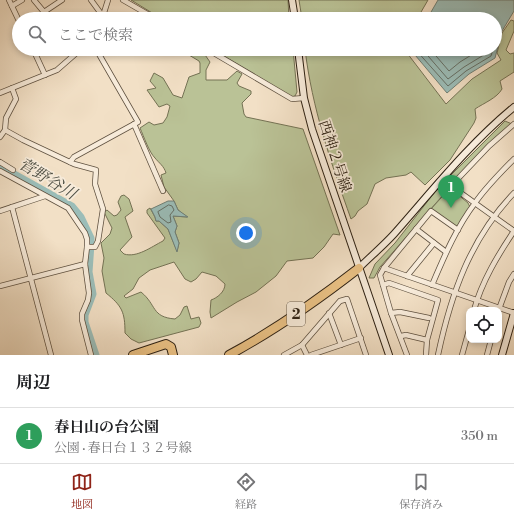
<!DOCTYPE html>
<html lang="ja">
<head>
<meta charset="utf-8">
<style>
	body { margin:0; font-family:"Libre Bodoni","Noto Serif JP",serif; background:#f6f6f6; color:#202124 }
	.controls { position:absolute; right:12px; bottom:12px; display:grid; overflow:hidden; border-radius:8px; box-shadow:0 2px 6px #0003 }
	.controls button { width:36px; height:36px; display:grid; place-items:center; padding:0; border:0; border-bottom:1px solid #e0e0e0; background:#fff; color:#202124; font:20px sans-serif }
	.you { position:absolute; left:246px; top:233px; width:14px; height:14px; margin:-10px; border:3px solid #fff; border-radius:50%; background:#1a73e8; box-shadow:0 0 0 6px #1a73e833 }
	.badge { display:grid; place-items:center; width:26px; height:26px; border-radius:50%; background:#8f2418; color:#fff; font-size:13px; font-weight:700 }
	.pin { position:absolute; translate:-50% -33px; filter:drop-shadow(0 1px 2px #0008) }
	.pin::after { content:''; position:absolute; top:21px; width:14px; height:12px; background:inherit; clip-path:polygon(0 0,100% 0,50% 100%) }
	.list { margin:0; padding:0; list-style:none }
	h2 { display:flex; justify-content:space-between; align-items:center; height:52px; margin:0; padding:0 16px; font-size:17px }
	h2 small { font-size:13px; font-weight:400; color:#757577 }
	.list li { display:grid; grid-template-columns:26px 1fr auto; gap:12px; align-items:center; box-sizing:border-box; height:56px; padding:0 16px; border-top:1px solid #e0e0e0 }
	.list b { display:block; font-size:15px; white-space:nowrap }
	.list p { margin:0; font-size:13px; white-space:nowrap; color:#757577 }
	.list em { font-size:13px; font-style:normal; color:#757577 }
	.icon { flex:none; width:22px; height:22px; fill:none; stroke:currentColor; stroke-width:2; stroke-linecap:round; stroke-linejoin:round }
	.map { position:relative; flex:none; width:514px; height:355px; overflow:hidden }
	.search { position:absolute; background:#fff; box-shadow:0 2px 6px #0003; left:12px; right:12px; top:12px; height:44px; display:flex; align-items:center; gap:10px; box-sizing:border-box; padding:0 14px; border-radius:22px; color:#757577; font-size:15px }
	.sheet { height:108px; background:#fff }
	nav { display:flex; justify-content:space-around; align-items:center; box-sizing:border-box; height:56px; border-top:1px solid #e0e0e0; background:#fff; font-size:11px; color:#757577 }
	nav a { display:grid; justify-items:center; gap:2px }
	nav .on { color:#8f2418 }
	.map>svg:first-child { display:block }
	.green { fill:#bac296; stroke:#747254 }
	.water { fill:#9bbdb8; stroke:#6f7f76 }
	.lines { fill:none; stroke-linecap:round; stroke-linejoin:round }
	.shore { stroke:#646f66; stroke-width:1 }
	.river { stroke:#9bbdb8; stroke-width:7 }
	.street-casing { stroke:#5f5140; stroke-width:6 }
	.secondary-casing { stroke:#2e2113; stroke-width:8 }
	.highway-casing { stroke:#2e2113; stroke-width:10 }
	.street { stroke:#f7ebda; stroke-width:4.5 }
	.secondary { stroke:#f7ebda; stroke-width:6 }
	.highway { stroke:#e9c083; stroke-width:8 }
	.labels { text-anchor:middle; stroke-width:3.5; stroke-linejoin:round; paint-order:stroke }
	.shield { fill:#f7ebda; stroke:#6a5e4f; stroke-width:1 }
	.shield-label { font-size:14px; font-weight:bold; fill:#2e2113 }
	.street-label { font-size:15px; fill:#2e2113; stroke:#f7ebda }
	.water-label { font-size:16px; font-style:italic; fill:#4f5045; stroke:#f7ebda }
</style>
</head>
<body>
<div class="map">
<svg width="514" height="355" viewBox="0 0 514 355">
	<rect width="100%" height="100%" fill="#f2e0c6"/>
	<filter id="stains"><feTurbulence type="fractalNoise" baseFrequency=".005" numOctaves="4"/><feColorMatrix values="0 0 0 0 .2 0 0 0 0 .09 0 0 0 0 .02 0 0 0 .5 -.17"/></filter>
	<radialGradient id="worn" r=".72"><stop offset=".6" stop-color="#630" stop-opacity="0"/><stop offset="1" stop-color="#630" stop-opacity=".3"/></radialGradient>
	<!-- green -->
	<g class="green">
		<polygon points="131,0 288,0 289,19 162,19"/>
		<polygon points="299,0 428,0 417,19 302,19"/>
		<path d="M511,20l3,1v10l-8,19 4,4 4,-1v19l-14,9 2,8c-5,9 -18,14 -27,20l1,9 -2,5 -24,37 -25,25 -14,-13 -5,3 -20,3 -11,6 -8,20 -9,7 -3,5 -4,3c-20,-56 -39,-111 -46,-170h99l42,55 26,-25 29,-19 -4,-7 5,-20z"/>
		<path d="M179,49h19l5,3 7,10 -4,8v10h21l10,-9 5,3 -5,9 2,3 12,5v3l-9,9 2,11 2,3 57,12 37,106 -7,-1 -9,13 -11,11 -26,3 -11,15 -20,16 -19,10 -26,16 -1,-6 1,-12c6,-2 14,-8 14,-16l-9,-8 -14,-4 -6,7 -5,3 -6,-3 -11,-17 -24,8 -11,8 -6,11 -9,7 2,2 15,-6c16,13 10,25 34,27l5,-4 4,-8 3,-1 4,13 8,-2 2,6 -2,4 -60,16 -8,-4 -6,-6c0,-21 -3,-27 -19,-40l-4,-22 2,-13 -3,-15 9,-9 2,-6 -8,-16 3,-2 7,6 3,-1 4,-5 -3,-8 3,-6 3,-1 5,4 4,12 -8,6 7,20 -12,13 4,4c13,4 27,-7 39,-13l2,-3 -18,-25v-3l3,-2 5,9 1,4h3l9,8 9,22 2,-8 -4,-11 2,-6 -4,-10 14,1 -9,-7 -4,-9 -10,-14 -3,-12 5,-2c-2,-7 -7,-10 -11,-15 -6,-6 -11,-21 -15,-30l9,-6 5,3 9,-2 4,-6 3,-11 -3,-2 -8,3 -12,-17 9,-2 -6,-7 4,-8 9,5 10,17 9,3 7,-21 11,-4v-10l-1,-2z"/>
		<polygon points="212,49 293,49 297,92 295,96 292,97"/>
		<polygon points="505,121 512,124 478,155 380,267 374,278 369,278 375,264 395,243 438,188"/>
		<polygon points="450,188 468,203 470,207 458,226 456,227 431,209"/>
	</g>
	<!-- water -->
	<g class="water">
		<polygon points="438,0 514,0 514,11 502,31 495,58 469,74 447,93 410,49 495,49 495,19 427,19"/>
		<polygon points="168,201 174,201 178,210 188,217 173,216 177,226 175,232 179,243 177,252 168,229 159,221 156,221 155,217 151,209"/>
	</g>
	<g class="lines">
		<!-- shore -->
		<g class="shore">
			<polyline points="415,49 448,86 466,71 491,56 493,49"/>
			<polyline points="422,49 448,79 464,67 487,53 488,49"/>
			<polyline points="430,49 449,71 460,62 481,49"/>
			<polygon points="169,205 172,206 174,210 170,215 171,222 168,223 160,217 158,212"/>
		</g>
		<!-- river -->
		<polyline class="river" points="0,166 72,206 81,217 91,238 91,244 89,272 93,294 85,315 85,322 96,355"/>
		<!-- street casing -->
		<g class="street-casing">
			<g id="street">
				<polyline points="9,0 19,21"/>
				<polyline points="34,0 44,12 62,0"/>
				<polyline points="91,0 102,15"/>
				<polyline points="123,0 156,19"/>
				<polyline points="12,6 22,0"/>
				<polyline points="102,19 108,0"/>
				<polyline points="33,49 45,75"/>
				<polyline points="207,49 292,99 304,98"/>
				<polyline points="0,93 57,70 81,49"/>
				<polyline points="134,124 163,191"/>
				<polyline points="514,124 489,146 451,186 514,231"/>
				<polyline points="5,130 23,140 74,164 96,170 95,184 103,209 98,241 95,247 87,247"/>
				<polyline points="0,137 5,130 6,118 16,99 12,88"/>
				<polyline points="0,162 13,170"/>
				<polyline points="70,162 74,157 138,122 96,49"/>
				<polyline points="0,171 68,208 85,233 87,239 87,247 85,264 89,293 88,300 82,314 82,320 91,355"/>
				<polyline points="12,207 51,355"/>
				<polyline points="0,211 45,196"/>
				<polyline points="416,229 446,252"/>
				<polyline points="458,230 431,211 384,268 514,313"/>
				<polyline points="384,268 380,275 391,313 407,355"/>
				<polyline points="407,276 434,243"/>
				<polyline points="383,285 389,283 438,300 427,340 426,355"/>
				<path d="M432,285c12,-28 24,-57 43,-82 11,-16 25,-30 39,-44"/>
				<polyline points="0,286 85,264"/>
				<polyline points="499,309 509,282 514,274"/>
				<path d="M474,310c8,-29 24,-55 40,-79"/>
				<polyline points="329,313 341,345"/>
				<polyline points="391,313 400,312 429,318"/>
				<polyline points="401,336 406,335 427,340"/>
				<polyline points="302,345 307,355"/>
				<polyline points="284,355 302,345 340,301 347,299 366,355"/>
				<polyline points="311,355 361,338"/>
				<path d="M438,355c13,-61 32,-116 76,-162"/>
				<polyline points="462,355 469,330"/>
				<polyline points="487,355 491,340"/>
			</g>
		</g>
		<!-- secondary casing -->
		<g class="secondary-casing">
			<g id="secondary">
				<polyline points="292,0 295,19"/>
				<polyline points="298,49 304,98 312,129 389,355"/>
				<path d="M359,268c11,-11 24,-22 35,-34 39,-44 74,-89 120,-127"/>
				<polyline points="502,355 514,313"/>
			</g>
		</g>
		<!-- highway casing -->
		<g class="highway-casing">
			<g id="highway">
				<polyline points="133,355 166,344 171,347 173,355"/>
				<path d="M229,355c46,-25 89,-55 130,-87"/>
			</g>
		</g>
		<!-- street -->
		<use href="#street" class="street"/>
		<!-- secondary -->
		<use href="#secondary" class="secondary"/>
		<!-- highway -->
		<use href="#highway" class="highway"/>
	</g>
	<g class="labels">
		<!-- shield labels -->
		<rect class="shield" x="287" y="302" width="18" height="24" rx="3"/>
		<g class="shield-label">
			<text x="296" y="319">2</text>
		</g>
		<!-- street labels -->
		<g class="street-label">
			<text transform="translate(335 156) rotate(72)" y="5">西神２号線</text>
		</g>
		<!-- water labels -->
		<g class="water-label">
			<text transform="translate(48 178) rotate(31)" y="6">菅野谷川</text>
		</g>
	</g>
	<rect width="100%" height="100%" filter="url(#stains)"/>
	<rect width="100%" height="100%" fill="url(#worn)"/>
</svg>
<div class="controls">
<button><svg class="icon" aria-label="locate" viewBox="0 0 24 24"><circle cx="12" cy="12" r="6"/><path d="M12 2v4M12 18v4M2 12h4M18 12h4"/></svg></button>
</div>
<div class="you"></div>
<div class="pin badge" style="left:451px;top:208px;background:#2e9e5b">1</div>
<div class="search"><svg class="icon" aria-label="search" viewBox="0 0 24 24"><circle cx="10" cy="10" r="6"/><path d="M15 15l6 6"/></svg>ここで検索</div>
</div>
<section class="sheet">
<h2>周辺<small></small></h2>
<ul class="list">
<li><span class="badge" style="background:#2e9e5b">1</span><div><b>春日山の台公園</b><p>公園 · 春日台１３２号線</p></div><em>350 m</em></li>
</ul>
</section>
<nav>
<a class="on"><svg class="icon" aria-label="map" viewBox="0 0 24 24"><path d="M3 6l6-2 6 2 6-2v14l-6 2-6-2-6 2zM9 4v14M15 6v14"/></svg>地図</a>
<a><svg class="icon" aria-label="directions" viewBox="0 0 24 24"><path d="M12 3l9 9-9 9-9-9zM9 14v-3h6M13 9l2 2-2 2"/></svg>経路</a>
<a><svg class="icon" aria-label="saved" viewBox="0 0 24 24"><path d="M7 4h10v16l-5-4-5 4z"/></svg>保存済み</a>
</nav>
</body>
</html>
